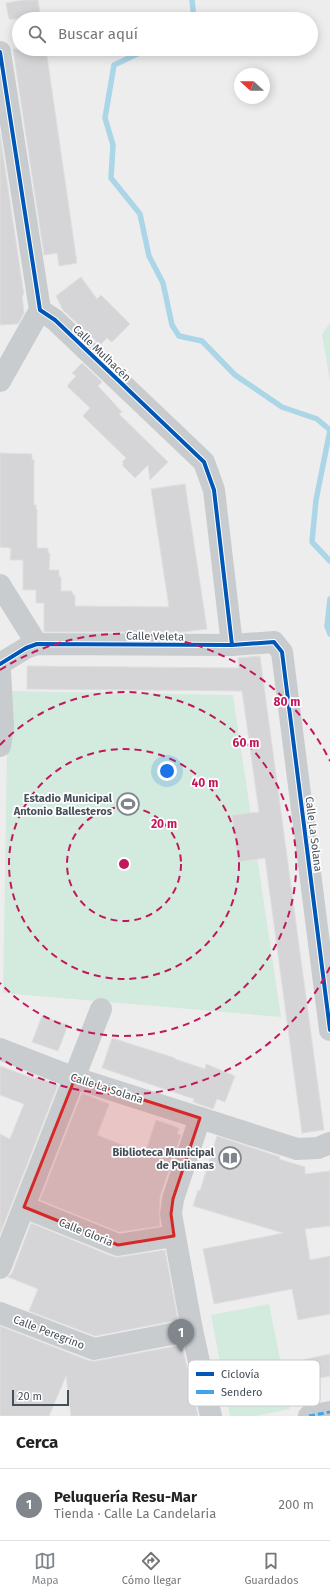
<!DOCTYPE html>
<html lang="es">
<head>
<meta charset="utf-8">
<style>
	body { margin:0; font-family:"Fira Sans",sans-serif; background:#f2f2f2; color:#222 }
	.compass { position:absolute; left:234px; top:68px; width:36px; height:36px; border-radius:50%; background:#fff; box-shadow:0 2px 10px #0003; rotate:291deg }
	.scale { position:absolute; left:12px; bottom:10px; width:57px; box-sizing:border-box; padding-left:4px; border:2px solid #464e58; border-top:0; font-size:11px; line-height:14px; white-space:nowrap; color:#464e58; -webkit-text-stroke:3px #fff; paint-order:stroke }
	.you { position:absolute; left:167px; top:771px; width:14px; height:14px; margin:-10px; border:3px solid #fff; border-radius:50%; background:#1a73e8; box-shadow:0 0 0 6px #1a73e833 }
	.badge { display:grid; place-items:center; width:26px; height:26px; border-radius:50%; background:#81868c; color:#fff; font-size:13px; font-weight:700 }
	.pin { position:absolute; translate:-50% -33px; filter:drop-shadow(0 1px 2px #0008) }
	.pin::after { content:''; position:absolute; top:21px; width:14px; height:12px; background:inherit; clip-path:polygon(0 0,100% 0,50% 100%) }
	.list { margin:0; padding:0; list-style:none }
	h2 { display:flex; justify-content:space-between; align-items:center; height:52px; margin:0; padding:0 16px; font-size:17px }
	h2 small { font-size:13px; font-weight:400; color:#767676 }
	.list li { display:grid; grid-template-columns:26px 1fr auto; gap:12px; align-items:center; box-sizing:border-box; height:72px; padding:0 16px; border-top:1px solid #e0e0e0 }
	.list b { display:block; font-size:15px; white-space:nowrap }
	.list p { margin:0; font-size:13px; white-space:nowrap; color:#767676 }
	.list em { font-size:13px; font-style:normal; color:#767676 }
	.icon { flex:none; width:22px; height:22px; fill:none; stroke:currentColor; stroke-width:2; stroke-linecap:round; stroke-linejoin:round }
	.map { position:relative; flex:none; width:330px; height:1416px; overflow:hidden }
	.search { position:absolute; background:#fff; box-shadow:0 2px 10px #0003; left:12px; right:12px; top:12px; height:44px; display:flex; align-items:center; gap:10px; box-sizing:border-box; padding:0 14px; border-radius:22px; color:#767676; font-size:15px }
	.sheet { height:124px; background:#fff }
	nav { display:flex; justify-content:space-around; align-items:center; box-sizing:border-box; height:56px; border-top:1px solid #e0e0e0; background:#fff; font-size:11px; color:#767676 }
	nav a { display:grid; justify-items:center; gap:2px }
	nav .on { color:#81868c }
	.map>svg:first-child { display:block }
	.green { fill:#d3ebde }
	.lines { fill:none; stroke-linecap:round; stroke-linejoin:round }
	.stream { stroke:#aad6e7; stroke-width:5.5 }
	.building { fill:#d5d5d7; stroke:#dfdfe0 }
	.minor { stroke:#c9ccce; stroke-width:22 }
	.quiet { stroke:#3fa4ed; stroke-width:3; stroke-dasharray:6 3; stroke-linecap:butt }
	.cycleway-casing { stroke:#fff; stroke-width:6 }
	.cycleway { stroke:#0057b8; stroke-width:4 }
	.marked { fill:#d62828; fill-opacity:0.2; stroke:#d62828; stroke-width:3; stroke-linejoin:round }
	.ring { fill:none; stroke:#c2185b; stroke-width:2; stroke-dasharray:7 5 }
	.labels { text-anchor:middle; stroke-width:3.5; stroke-linejoin:round; paint-order:stroke }
	.street-label { font-size:11px; fill:#464e58; stroke:#fff }
	.poi-label { font-size:11px; font-weight:bold; fill:#464e58; stroke:#fff; text-anchor:end }
	.key { fill:#fff; stroke:#c8cacd; stroke-width:1 }
	.key-label { font-size:11px; fill:#464e58 }
	.centre { fill:#c2185b; stroke:#fff; stroke-width:2 }
	.ring-label { font-size:12px; text-anchor:middle; font-weight:bold; fill:#c2185b; stroke:#fff; stroke-width:3.5; stroke-linejoin:round; paint-order:stroke }
</style>
</head>
<body>
<div class="map">
<svg width="330" height="1416" viewBox="0 0 330 1416">
	<rect width="100%" height="100%" fill="#eeeded"/>
	<!-- green -->
	<g class="green">
		<polygon points="330,323 330,382 322,334"/>
		<polygon points="8,691 233,695 281,1017 3,993"/>
		<polygon points="269,1304 290,1409 256,1416 230,1416 211,1315"/>
	</g>
	<g class="lines">
		<!-- stream -->
		<g class="stream">
			<polyline points="192,0 194,19"/>
			<polyline points="148,49 114,65 105,118 113,145 111,178 140,214 149,256 163,283 172,325 179,336 202,341 235,375 282,407 317,419 330,430 316,500 312,542 330,561"/>
			<polyline points="330,599 327,626 330,634"/>
		</g>
	</g>
	<!-- building -->
	<g class="building">
		<polygon points="24,0 38,0 41,19 9,19 6,3"/>
		<polygon points="13,49 46,49 77,263 59,266 57,253 44,255"/>
		<polygon points="0,134 24,295 22,295 24,313 18,324 0,325"/>
		<polygon points="81,277 97,299 101,295 130,324 112,342 107,338 100,345 63,310 56,296"/>
		<polygon points="82,363 102,382 98,386 122,412 119,414 168,462 150,480 148,465 135,478 122,465 124,464 122,462 126,458 83,416 90,408 67,386 76,376 72,373"/>
		<polygon points="0,453 32,454 32,459 34,460 34,505 36,505 36,509 37,509 37,548 48,548 48,553 50,553 49,570 59,570 59,577 61,577 61,591 72,591 73,595 75,595 75,606 169,607 151,489 185,484 207,629 183,632 44,632 44,603 36,603 36,590 23,590 23,560 10,560 11,548 0,547"/>
		<polygon points="260,656 324,1130 302,1133 265,858 238,862 232,815 259,812 242,691 27,689 27,666 239,668 238,658"/>
		<polygon points="42,1016 68,1025 58,1051 32,1042"/>
		<polygon points="112,1038 175,1058 175,1059 205,1069 206,1064 235,1076 225,1102 217,1099 213,1109 193,1102 194,1099 102,1068"/>
		<polygon points="0,1066 35,1079 36,1077 58,1085 0,1234 0,1134 10,1139 24,1104 0,1095"/>
		<polygon points="82,1093 109,1104 97,1135 145,1154 156,1120 179,1128 177,1134 181,1135 160,1196 159,1213 160,1226 119,1232 40,1200"/>
		<polygon points="217,1136 280,1157 279,1159 305,1167 305,1174 330,1171 330,1226 305,1229 310,1260 330,1256 330,1314 298,1320 292,1289 214,1304 203,1249 283,1233 193,1206 198,1190 200,1191"/>
		<polygon points="31,1223 114,1257 120,1257 165,1250 178,1320 95,1336 29,1311 38,1289 8,1277 12,1273"/>
		<polygon points="0,1326 90,1361 96,1361 182,1345 198,1416 71,1416 66,1376 49,1416 0,1416"/>
		<polygon points="330,1354 330,1376 306,1381 302,1360"/>
	</g>
	<g class="lines">
		<!-- minor -->
		<g class="minor">
			<polyline points="0,52 40,310 55,320 204,462 214,490 232,645"/>
			<polyline points="0,381 40,310"/>
			<polyline points="0,585 37,644"/>
			<polyline points="0,664 26,648 37,644 232,645 274,642 282,652 330,1030"/>
			<polyline points="0,670 3,726 0,746"/>
			<polyline points="0,1049 75,1078 297,1149 318,1148 330,1143"/>
			<polyline points="200,1118 173,1199 171,1214 192,1330 211,1416"/>
			<polyline points="24,1207 118,1245 174,1236"/>
			<polyline points="0,1268 101,1009"/>
			<polyline points="0,1313 94,1349 192,1330"/>
			<polyline points="309,1416 330,1412"/>
		</g>
		<!-- quiet -->
		<polyline class="quiet" points="309,1416 330,1412"/>
		<!-- cycleway casing -->
		<g class="cycleway-casing">
			<g id="cycleway">
				<polyline points="0,52 40,310 55,320 204,462 214,490 232,645"/>
				<polyline points="0,664 26,648 37,644 232,645 274,642 282,652 330,1030"/>
			</g>
		</g>
		<!-- cycleway -->
		<use href="#cycleway" class="cycleway"/>
	</g>
	<!-- marked area -->
	<path class="marked" d="M75,1078l125,40 -27,81 -2,15 3,22 -56,9 -94,-38z"/>
	<!-- distance rings -->
	<g class="ring">
		<circle cx="124" cy="864" r="57"/>
		<circle cx="124" cy="864" r="115"/>
		<path d="M0 745A172 172 0 1 1 0 983"/>
		<path d="M330 967A230 230 0 0 1 0 1058M0 670A230 230 0 0 1 330 761"/>
	</g>
	<!-- icons -->
	<defs>
		<g id="stadium-ring" transform="scale(1.15)"><circle r="9.5" fill="#fff" stroke="#81868c" stroke-width="1.5"/><path d="M0-5a6.5 5 0 1 0 0 10a6.5 5 0 1 0 0-10ZM-3.5-1.8h7v3.6h-7Z" fill="#81868c"/></g>
		<g id="library-ring" transform="scale(1.15)"><circle r="9.5" fill="#fff" stroke="#81868c" stroke-width="1.5"/><path d="M-6-4Q-3-5.5-.7-3.5V5Q-3 3-6 4ZM6-4Q3-5.5 .7-3.5V5Q3 3 6 4Z" fill="#81868c"/></g>
	</defs>
	<g fill-rule="evenodd">
		<use href="#stadium-ring" x="128" y="804"/>
		<use href="#library-ring" x="230" y="1158"/>
	</g>
	<g class="labels">
		<!-- street labels -->
		<g class="street-label">
			<text transform="translate(102 353) rotate(44)" y="4">Calle Mulhacén</text>
			<text transform="translate(155 636) rotate(1)" y="4">Calle Veleta</text>
			<text transform="translate(314 834) rotate(83)" y="4">Calle La Solana</text>
			<text transform="translate(107 1088) rotate(18)" y="4">Calle La Solana</text>
			<text transform="translate(86 1232) rotate(22)" y="4">Calle Gloria</text>
			<text transform="translate(49 1332) rotate(21)" y="4">Calle Peregrino</text>
		</g>
		<!-- poi labels -->
		<g class="poi-label">
			<text x="112" y="802">Estadio Municipal<tspan x="112" dy="13">Antonio Ballesteros</tspan></text>
			<text x="214" y="1156">Biblioteca Municipal<tspan x="214" dy="13">de Pulianas</tspan></text>
		</g>
	</g>
	<!-- legend -->
	<rect x="188" y="1360" width="132" height="46" rx="6" class="key"/>
	<rect x="196" y="1372" width="18" height="4" fill="#0057b8"/>
	<rect x="196" y="1390" width="18" height="4" fill="#3fa4ed"/>
	<g class="key-label">
		<text x="221" y="1378">Ciclovía</text>
		<text x="221" y="1396">Sendero</text>
	</g>
	<circle cx="124" cy="864" r="6" class="centre"/>
	<g class="ring-label">
		<text x="287" y="706">80 m</text>
		<text x="246" y="747">60 m</text>
		<text x="205" y="787">40 m</text>
		<text x="164" y="828">20 m</text>
	</g>
</svg>
<svg class="compass" viewBox="-18 -18 36 36"><path d="M0-13l5 13h-10z" fill="#e53935"/><path d="M0 13l5-13h-10z" fill="#767676"/></svg>
<div class="scale">20 m</div>
<div class="you"></div>
<div class="pin badge" style="left:181px;top:1352px">1</div>
<div class="search"><svg class="icon" aria-label="search" viewBox="0 0 24 24"><circle cx="10" cy="10" r="6"/><path d="M15 15l6 6"/></svg>Buscar aquí</div>
</div>
<section class="sheet">
<h2>Cerca<small></small></h2>
<ul class="list">
<li><span class="badge">1</span><div><b>Peluquería Resu-Mar</b><p>Tienda · Calle La Candelaria</p></div><em>200 m</em></li>
</ul>
</section>
<nav>
<a class="on"><svg class="icon" aria-label="map" viewBox="0 0 24 24"><path d="M3 6l6-2 6 2 6-2v14l-6 2-6-2-6 2zM9 4v14M15 6v14"/></svg>Mapa</a>
<a><svg class="icon" aria-label="directions" viewBox="0 0 24 24"><path d="M12 3l9 9-9 9-9-9zM9 14v-3h6M13 9l2 2-2 2"/></svg>Cómo llegar</a>
<a><svg class="icon" aria-label="saved" viewBox="0 0 24 24"><path d="M7 4h10v16l-5-4-5 4z"/></svg>Guardados</a>
</nav>
</body>
</html>
